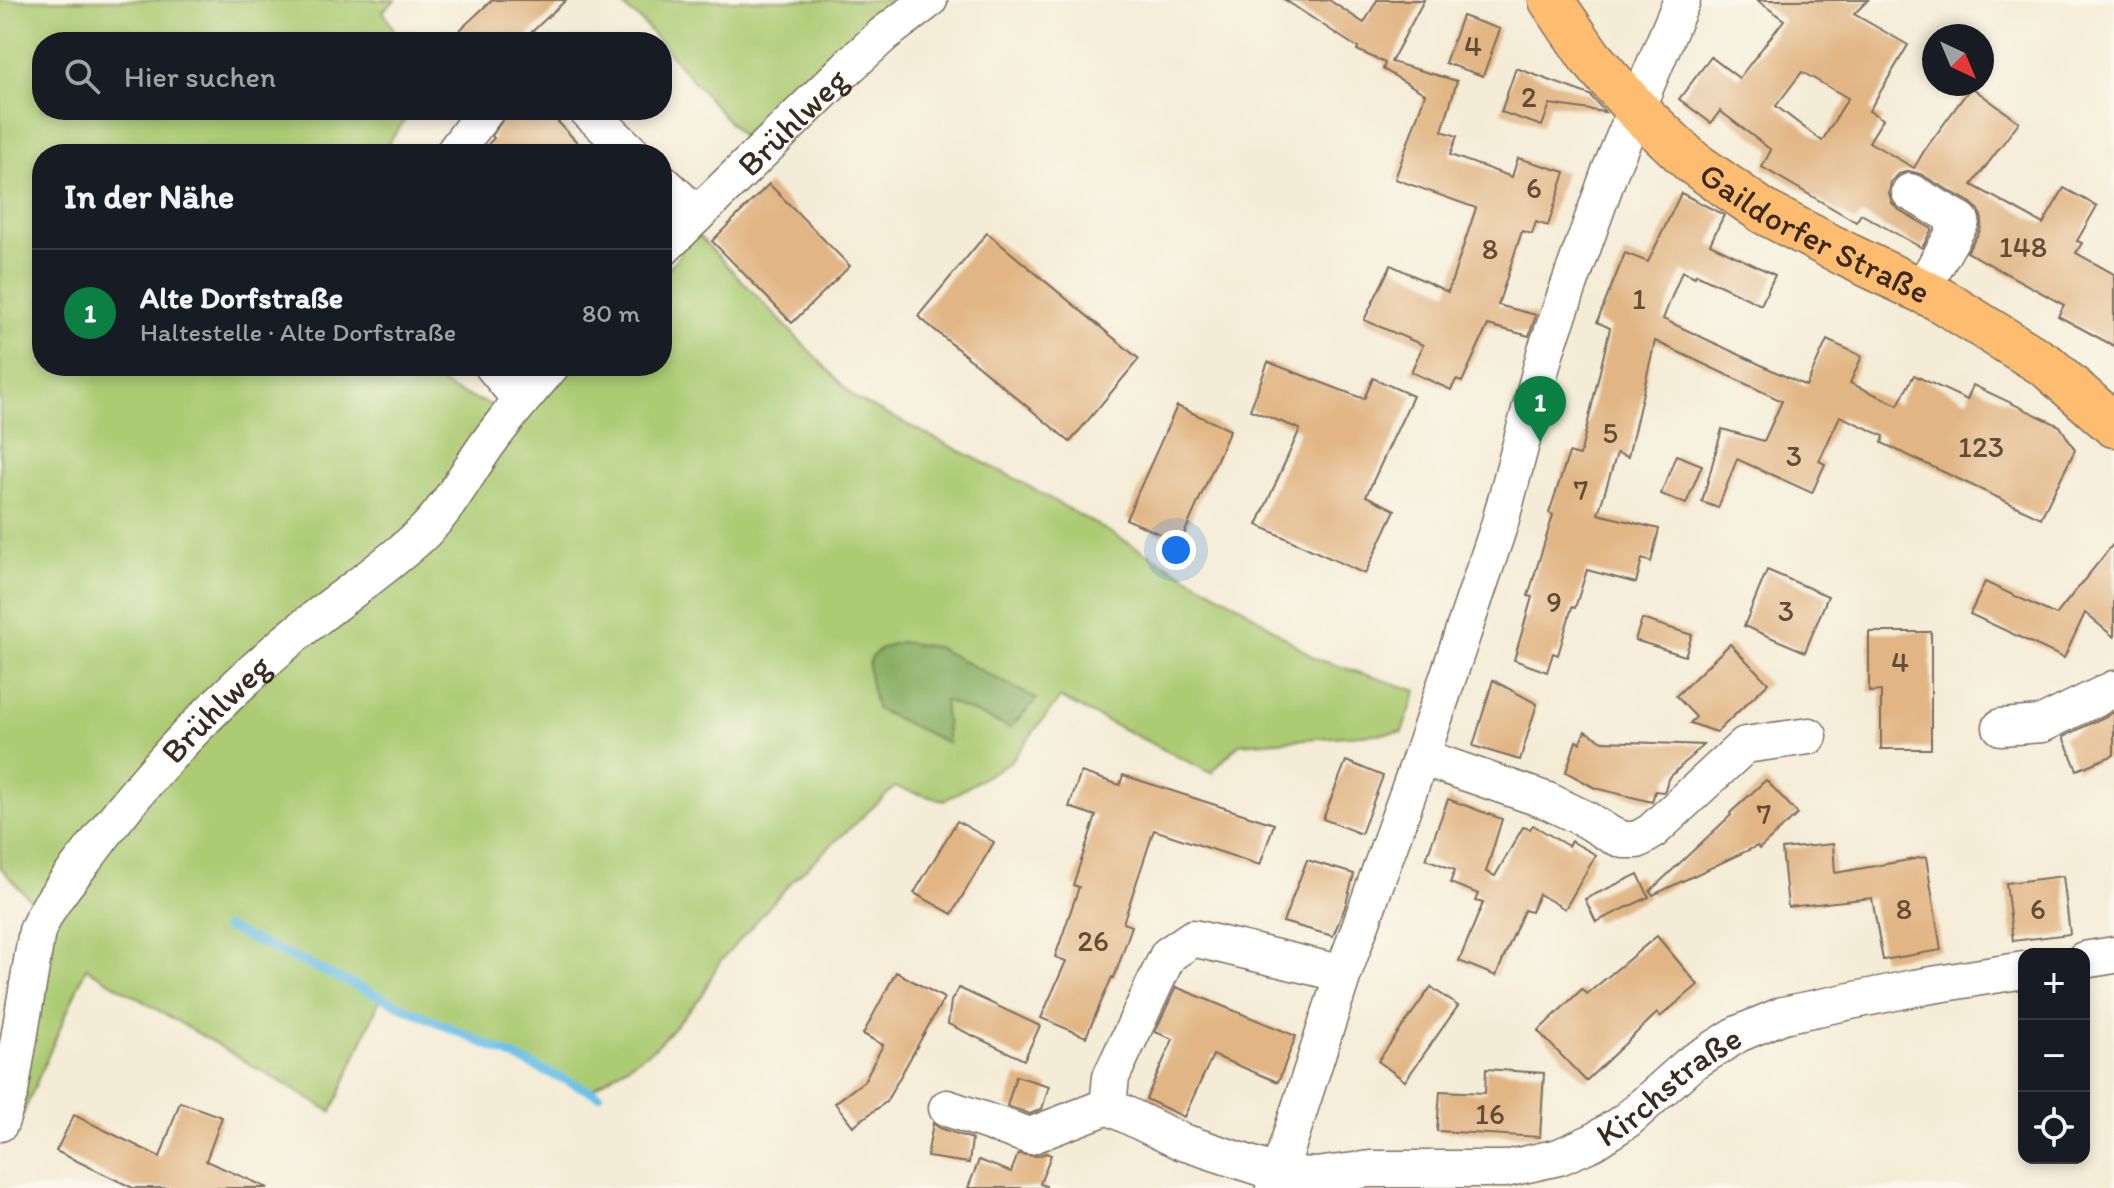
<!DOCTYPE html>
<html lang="de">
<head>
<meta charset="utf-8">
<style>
	body { margin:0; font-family:Itim,sans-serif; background:#20242c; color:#f1f3f6 }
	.controls { position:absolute; right:24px; bottom:24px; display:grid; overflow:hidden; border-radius:16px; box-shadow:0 4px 12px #0003 }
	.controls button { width:72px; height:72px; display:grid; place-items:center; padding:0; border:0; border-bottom:2px solid #363941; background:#171b24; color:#f1f3f6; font:40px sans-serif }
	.compass { position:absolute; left:1922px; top:24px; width:72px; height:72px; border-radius:50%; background:#171b24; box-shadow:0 4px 12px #0003; rotate:136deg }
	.you { position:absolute; left:1176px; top:550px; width:28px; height:28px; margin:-20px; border:6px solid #fff; border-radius:50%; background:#1a73e8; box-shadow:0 0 0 12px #1a73e833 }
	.badge { display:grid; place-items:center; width:52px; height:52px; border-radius:50%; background:#0b8043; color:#fff; font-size:26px; font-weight:700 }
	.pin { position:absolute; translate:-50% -66px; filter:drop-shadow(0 2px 4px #0008) }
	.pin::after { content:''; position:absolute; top:42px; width:28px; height:24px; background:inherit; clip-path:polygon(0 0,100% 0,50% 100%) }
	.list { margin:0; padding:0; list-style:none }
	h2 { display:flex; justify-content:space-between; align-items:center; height:104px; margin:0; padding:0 32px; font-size:34px }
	h2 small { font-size:26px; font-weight:400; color:#9ea1a6 }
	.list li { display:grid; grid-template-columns:52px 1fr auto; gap:24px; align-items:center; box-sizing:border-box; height:128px; padding:0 32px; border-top:2px solid #363941 }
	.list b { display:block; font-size:30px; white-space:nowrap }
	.list p { margin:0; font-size:26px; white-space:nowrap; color:#9ea1a6 }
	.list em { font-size:26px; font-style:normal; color:#9ea1a6 }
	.icon { flex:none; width:44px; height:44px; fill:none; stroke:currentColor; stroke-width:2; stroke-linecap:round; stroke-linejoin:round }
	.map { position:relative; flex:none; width:2114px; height:1188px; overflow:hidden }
	.search { position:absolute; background:#171b24; box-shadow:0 4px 12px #0003; left:32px; top:32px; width:640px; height:88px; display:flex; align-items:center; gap:20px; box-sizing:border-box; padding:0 28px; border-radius:32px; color:#9ea1a6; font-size:30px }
	.panel { position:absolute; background:#171b24; box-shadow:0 4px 12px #0003; left:32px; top:144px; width:640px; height:232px; border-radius:32px }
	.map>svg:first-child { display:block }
	.green { fill:#accb73; stroke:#747a48; stroke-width:2 }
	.forest { fill:#89af65; stroke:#626c42; stroke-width:2 }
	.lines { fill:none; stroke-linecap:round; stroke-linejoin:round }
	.stream { stroke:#6dc1ea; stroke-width:9 }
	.building { fill:#e1b684; fill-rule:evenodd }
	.minor-casing { stroke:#7c6e5e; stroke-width:39 }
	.major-casing { stroke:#7c6e5e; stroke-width:47 }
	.minor { stroke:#fff; stroke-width:36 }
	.major { stroke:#fdbc6f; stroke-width:44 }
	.labels { text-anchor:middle; stroke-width:8; stroke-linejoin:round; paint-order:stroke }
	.number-label { font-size:30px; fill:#644d38 }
	.street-label { font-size:34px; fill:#3b2a1e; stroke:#fbf7ec }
</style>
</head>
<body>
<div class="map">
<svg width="2114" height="1188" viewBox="0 0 2114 1188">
	<rect width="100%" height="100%" fill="#fbf7ec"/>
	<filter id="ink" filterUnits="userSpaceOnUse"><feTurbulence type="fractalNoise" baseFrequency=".0125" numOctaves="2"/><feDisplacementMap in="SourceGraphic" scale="16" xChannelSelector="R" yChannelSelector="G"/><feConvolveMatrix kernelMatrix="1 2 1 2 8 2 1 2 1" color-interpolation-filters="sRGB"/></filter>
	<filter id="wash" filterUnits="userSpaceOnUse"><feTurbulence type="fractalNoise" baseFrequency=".006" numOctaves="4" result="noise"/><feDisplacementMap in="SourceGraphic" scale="32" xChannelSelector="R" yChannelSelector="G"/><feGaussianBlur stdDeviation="1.8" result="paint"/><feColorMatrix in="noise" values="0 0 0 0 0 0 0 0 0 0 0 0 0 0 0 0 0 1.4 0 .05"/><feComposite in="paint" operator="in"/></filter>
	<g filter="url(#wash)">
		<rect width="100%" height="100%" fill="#f4ecd6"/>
		<!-- green -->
		<g class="green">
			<polygon points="0,0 395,0 383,11 401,42 42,42 42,110 412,110 381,154 42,154 42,366 416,366 452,390 499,408 438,497 37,907 0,867"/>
			<polygon points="616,0 910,0 748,144 662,45 662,42 660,42 641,21"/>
			<polygon points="694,231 856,399 1012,477 1242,607 1314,658 1417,691 1402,732 1239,744 1211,773 1060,698 1011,761 944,801 895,787 792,881 718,964 701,997 656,1047 592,1089 381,997 332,1112 86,968 16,1130 49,931 129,816 574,366 662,366 662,274 676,260"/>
		</g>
		<!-- forest -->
		<path class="forest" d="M900,642l36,5 101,52 -27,29 -66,-28 4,43 -72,-34c-6,-36 -21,-56 24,-67z"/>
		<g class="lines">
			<!-- stream -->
			<polyline class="stream" points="225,927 599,1095"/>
		</g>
		<g id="blocks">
			<!-- building -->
			<g class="building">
				<polygon points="492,0 566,0 521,42 447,42"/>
				<polygon points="1285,0 1329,0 1364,23 1377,0 1424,0 1391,62 1457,81 1442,131 1457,136 1450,155 1512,177 1518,158 1565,172 1548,226 1536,222 1532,234 1522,231 1498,305 1536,315 1529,336 1488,325 1462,382 1456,380 1451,390 1411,372 1423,345 1364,320 1391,265 1448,292 1476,208 1395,179 1425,94 1383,69 1385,63 1357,50 1358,48"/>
				<path d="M1757,0h111l-14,14 54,31 -39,66 14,8 -14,23 45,26 10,-17 47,-64 48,35 -47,63 71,39 21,-36 33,18 -20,35 5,2 -6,10 38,21v72l-56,-30 6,-11 -97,-53 13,-21 2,-11 -3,-10 -8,-7 -51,-29 -11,-3 -10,3 -8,8 -2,11 3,10 7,7 33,19 -10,19 -61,-34 -5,8 -94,-55 9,-17 -51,-39 -9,12 -32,-24 32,-42 28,21 45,-58zM1802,72l46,26 -26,43 -46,-35z"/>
				<polygon points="1462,16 1500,29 1483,76 1445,63"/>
				<polygon points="1516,68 1590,95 1605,112 1550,104 1542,126 1501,112"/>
				<polygon points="512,110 547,110 588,154 479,154 494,138 492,136 505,116"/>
				<polygon points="769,184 850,266 792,323 712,241"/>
				<polygon points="1681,193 1724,215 1710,244 1775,275 1761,305 1696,274 1695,277 1682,271 1663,319 1806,386 1827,340 1862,356 1850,383 1898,405 1914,375 1967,400 1973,385 2060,426 2075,450 2041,518 1882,443 1884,436 1840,416 1819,461 1825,464 1812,493 1737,459 1718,508 1702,502 1722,429 1764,441 1782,401 1655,341 1628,457 1617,453 1598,514 1659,529 1651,562 1642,559 1636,583 1587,570 1575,608 1572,607 1558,655 1553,653 1547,672 1514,660 1532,597 1528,596 1553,515 1549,513 1569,453 1580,456 1610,328 1597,322 1625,253 1648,262"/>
				<polygon points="987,233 1139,359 1070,442 918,316"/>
				<polygon points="1268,362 1364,399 1373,378 1413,396 1366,496 1395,510 1365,574 1257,525 1300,429 1250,410"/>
				<polygon points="1177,406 1230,430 1180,543 1126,519"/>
				<polygon points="1676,455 1702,465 1686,504 1661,494"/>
				<polygon points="2114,543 2114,637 2085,613 2064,658 1970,614 1985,582 2056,615"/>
				<polygon points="1767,570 1828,596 1805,652 1744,626"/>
				<polygon points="1642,619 1692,635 1685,656 1635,640"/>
				<polygon points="1869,632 1931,632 1931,749 1881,749 1881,691 1869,692"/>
				<polygon points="1730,644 1768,683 1717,732 1690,723 1696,717 1676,696"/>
				<polygon points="1493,680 1537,704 1520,760 1473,746"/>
				<polygon points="2114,712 2114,755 2077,770 2063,737"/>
				<polygon points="1585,731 1603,741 1703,745 1668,779 1665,790 1663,792 1655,791 1652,802 1595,788 1566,772 1576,741 1580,743"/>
				<polygon points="1346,761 1383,776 1361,834 1323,819"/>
				<polygon points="1081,772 1120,785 1123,775 1274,824 1260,865 1154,830 1123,923 1132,926 1114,978 1112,977 1086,1037 1041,1018 1066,961 1055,957 1079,887 1073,885 1096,816 1069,807"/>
				<polygon points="1766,780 1798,814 1759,849 1757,846 1653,895 1650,891 1731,815 1730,813"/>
				<polygon points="1448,799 1502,819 1486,872 1495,876 1523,827 1530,829 1533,825 1568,846 1571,841 1596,855 1565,909 1539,894 1531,912 1524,910 1496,976 1459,961 1483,903 1476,901 1479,894 1450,883 1455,870 1426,859"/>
				<polygon points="957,821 994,842 952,914 914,893"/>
				<polygon points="1833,844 1835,873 1926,857 1941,950 1883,960 1872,898 1788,907 1782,849"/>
				<polygon points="1307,860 1354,874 1345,907 1333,936 1283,922"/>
				<polygon points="1638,874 1649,897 1596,922 1585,899"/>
				<polygon points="2063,876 2070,934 2013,941 2006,883"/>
				<polygon points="1657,936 1698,985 1660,1017 1657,1013 1586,1081 1538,1031 1582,989 1587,994"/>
				<polygon points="896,972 944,998 886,1102 853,1126 835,1103 864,1081 883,1045 863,1034"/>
				<polygon points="1176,987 1296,1036 1278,1082 1213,1055 1184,1117 1146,1099 1173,1039 1155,1032"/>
				<polygon points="1431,987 1458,1006 1405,1081 1378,1061"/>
				<polygon points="959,988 1040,1026 1024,1060 948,1024 951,1001"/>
				<polygon points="1486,1069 1544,1073 1540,1137 1437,1131 1440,1091 1485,1093"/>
				<polygon points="1016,1076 1049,1086 1042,1109 1030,1114 1007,1106"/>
				<polygon points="180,1102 222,1117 206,1161 268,1188 133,1188 56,1151 74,1115 160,1157"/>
				<polygon points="933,1123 940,1128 972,1139 969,1163 927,1157"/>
				<polygon points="1046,1153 1051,1155 1040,1184 1046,1186 1046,1188 968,1188 979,1160 1011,1172 1018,1154 1037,1156"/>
			</g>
		</g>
	</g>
	<g filter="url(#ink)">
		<use href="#blocks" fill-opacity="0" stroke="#7c6e5e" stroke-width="2"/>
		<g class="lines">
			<!-- minor casing -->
			<g class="minor-casing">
				<g id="minor">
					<polyline points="587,110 633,154"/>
					<polyline points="453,154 486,110"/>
					<polyline points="662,182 696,214"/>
					<polyline points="1910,192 1961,221 1921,291"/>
					<path id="s1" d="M662,249l185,-181 37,-34 45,-34"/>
					<polyline points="493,366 521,400"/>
					<polyline points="2001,727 2042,724 2114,689"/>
					<polyline points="1421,757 1548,801 1587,820 1611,835 1624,840 1637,840 1651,832 1745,745 1809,736"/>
					<polyline points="2084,960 2114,955"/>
					<path id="s2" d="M1343,974l-150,-36 -25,17 -57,122 -3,29 72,35 100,33 35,2 55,-7h135l54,-12 34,-15 34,-22 63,-56 48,-30 45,-19 131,-27 110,-18"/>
					<polyline points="947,1108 1030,1136 1108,1106"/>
					<path id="s3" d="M0,1123l10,-31 27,-161c12,-30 35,-55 54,-80 56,-77 122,-146 194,-208 44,-38 94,-69 137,-109 26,-25 43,-58 64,-88 20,-28 42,-54 65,-80"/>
					<polyline points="1274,1188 1343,974 1421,757 1499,526 1546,350 1610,171 1682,0"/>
				</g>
			</g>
			<!-- major casing -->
			<g class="major-casing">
				<g id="major">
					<path id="s4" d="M1551,0l39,57 46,52 56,53 72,50 83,43 90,43 110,68 67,59"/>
				</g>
			</g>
			<!-- minor -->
			<use href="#minor" class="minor"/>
			<!-- major -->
			<use href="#major" class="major"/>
		</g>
	</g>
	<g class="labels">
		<!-- number labels -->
		<g class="number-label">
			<text x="1473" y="56">4</text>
			<text x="1529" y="107">2</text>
			<text x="1534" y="198">6</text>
			<text x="2023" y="257">148</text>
			<text x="1490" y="259">8</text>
			<text x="1639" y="309">1</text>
			<text x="1610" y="443">5</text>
			<text x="1981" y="457">123</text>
			<text x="1794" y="466">3</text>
			<text x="1581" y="500">7</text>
			<text x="1554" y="612">9</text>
			<text x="1786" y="621">3</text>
			<text x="1900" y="672">4</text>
			<text x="1764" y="824">7</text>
			<text x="1904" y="919">8</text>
			<text x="2038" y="919">6</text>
			<text x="1093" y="951">26</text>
			<text x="1490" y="1124">16</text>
		</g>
		<!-- street labels -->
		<g class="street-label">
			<text dy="12" stroke="none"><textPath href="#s1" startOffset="182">Brühlweg</textPath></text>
			<text dy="12" stroke="none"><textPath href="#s4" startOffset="358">Gaildorfer Straße</textPath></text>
			<text dy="12" stroke="none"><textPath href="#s3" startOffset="482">Brühlweg</textPath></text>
			<text dy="12" stroke="none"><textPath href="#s2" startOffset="946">Kirchstraße</textPath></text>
		</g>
	</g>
</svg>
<div class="controls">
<button>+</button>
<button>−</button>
<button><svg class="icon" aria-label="locate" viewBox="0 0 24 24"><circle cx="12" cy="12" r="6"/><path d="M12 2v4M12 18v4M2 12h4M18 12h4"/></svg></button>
</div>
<svg class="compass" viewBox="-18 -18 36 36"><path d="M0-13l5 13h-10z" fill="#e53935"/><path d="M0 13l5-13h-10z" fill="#9ea1a6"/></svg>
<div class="you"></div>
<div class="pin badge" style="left:1540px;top:442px">1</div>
<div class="search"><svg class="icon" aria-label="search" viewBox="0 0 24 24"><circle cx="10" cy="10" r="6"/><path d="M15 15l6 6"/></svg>Hier suchen</div>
<section class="panel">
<h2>In der Nähe<small></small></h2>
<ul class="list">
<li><span class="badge">1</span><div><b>Alte Dorfstraße</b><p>Haltestelle · Alte Dorfstraße</p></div><em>80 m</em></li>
</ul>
</section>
</div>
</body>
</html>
